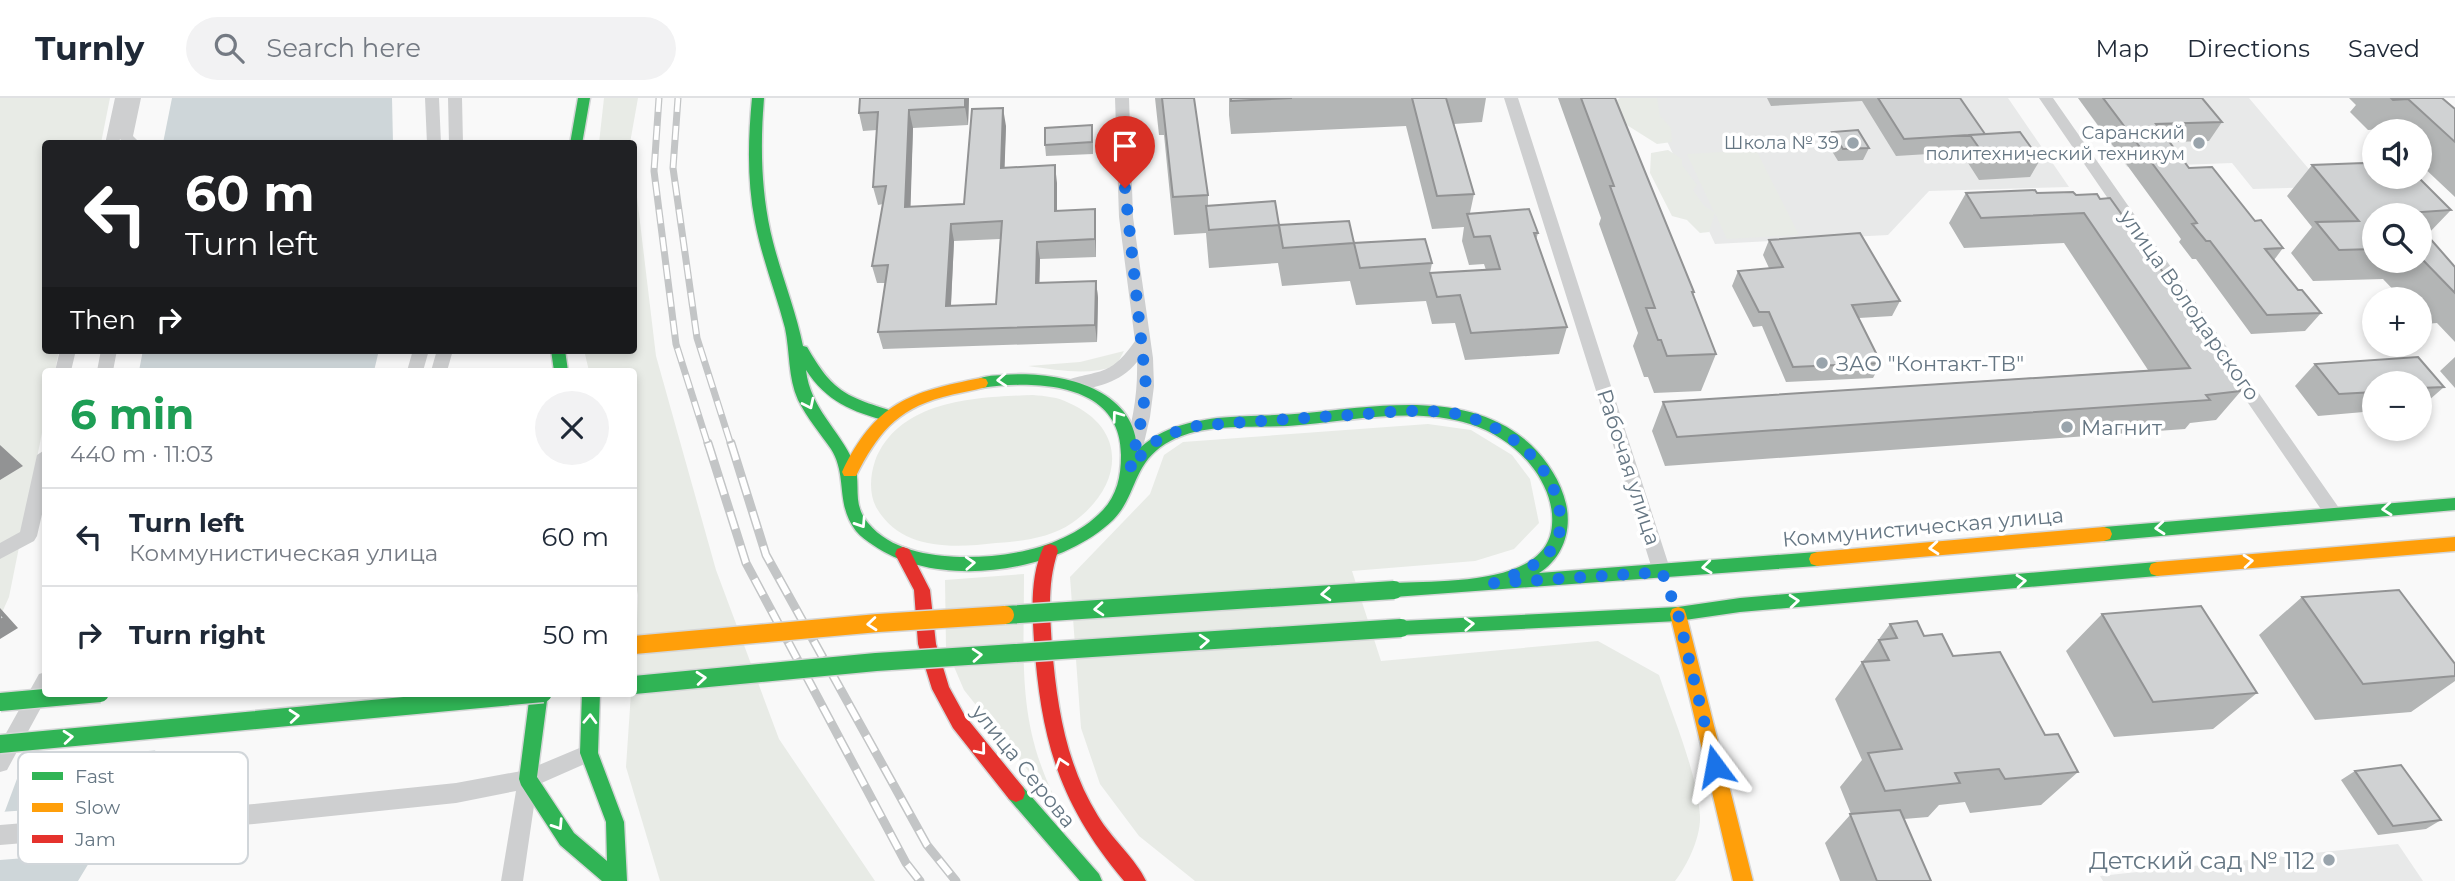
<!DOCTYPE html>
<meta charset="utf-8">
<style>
body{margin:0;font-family:Montserrat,sans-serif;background:#f2f2f3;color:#1f2937;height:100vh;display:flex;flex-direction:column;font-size:26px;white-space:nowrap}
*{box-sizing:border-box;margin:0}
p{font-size:23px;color:#747a83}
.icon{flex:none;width:38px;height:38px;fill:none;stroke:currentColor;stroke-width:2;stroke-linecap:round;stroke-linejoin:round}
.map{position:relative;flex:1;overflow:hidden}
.details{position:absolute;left:42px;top:270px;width:595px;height:329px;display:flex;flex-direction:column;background:#fff;border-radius:7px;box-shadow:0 4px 10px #0003}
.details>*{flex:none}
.guide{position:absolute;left:42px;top:42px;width:595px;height:214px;border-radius:7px;box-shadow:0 4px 10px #0003;background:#202124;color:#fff;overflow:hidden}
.fabs{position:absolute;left:2362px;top:21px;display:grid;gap:14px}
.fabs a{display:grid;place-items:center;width:70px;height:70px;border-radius:50%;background:#fff;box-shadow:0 4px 10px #0003;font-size:35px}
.pin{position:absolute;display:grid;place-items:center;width:60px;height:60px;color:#fff;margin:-72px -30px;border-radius:50% 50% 50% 0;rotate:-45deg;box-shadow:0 0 7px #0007}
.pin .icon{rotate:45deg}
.me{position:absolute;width:77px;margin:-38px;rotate:347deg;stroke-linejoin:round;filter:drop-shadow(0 0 5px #0008)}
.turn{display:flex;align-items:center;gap:24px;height:147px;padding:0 28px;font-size:32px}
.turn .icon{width:91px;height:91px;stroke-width:2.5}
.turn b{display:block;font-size:49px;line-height:60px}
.then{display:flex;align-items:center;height:66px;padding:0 28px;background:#0003;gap:14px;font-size:26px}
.round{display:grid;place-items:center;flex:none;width:74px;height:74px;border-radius:37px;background:#f2f2f3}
.summary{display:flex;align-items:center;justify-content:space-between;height:119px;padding:0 28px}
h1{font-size:42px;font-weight:700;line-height:52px;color:#1e9e55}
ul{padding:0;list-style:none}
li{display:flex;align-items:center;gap:21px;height:98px;padding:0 28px;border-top:2px solid #e0e1e3}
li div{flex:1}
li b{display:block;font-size:26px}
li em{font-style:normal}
header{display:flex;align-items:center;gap:42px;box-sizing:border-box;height:98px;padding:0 35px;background:#fff;border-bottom:2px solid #e0e1e3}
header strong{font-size:33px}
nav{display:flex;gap:38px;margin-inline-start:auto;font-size:24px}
.search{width:490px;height:63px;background:#f2f2f3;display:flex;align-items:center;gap:18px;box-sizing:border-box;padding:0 24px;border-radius:38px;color:#747a83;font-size:26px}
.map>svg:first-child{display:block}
</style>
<header>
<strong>Turnly</strong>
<div class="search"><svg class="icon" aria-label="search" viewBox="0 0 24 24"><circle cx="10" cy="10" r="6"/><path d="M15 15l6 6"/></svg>Search here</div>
<nav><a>Map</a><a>Directions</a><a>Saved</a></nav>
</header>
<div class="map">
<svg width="2455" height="783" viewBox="0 0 2455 783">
<rect width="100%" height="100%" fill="#f9f9f9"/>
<path fill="#e8e9e9" d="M1647,0H2008L2069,89L1929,93L1888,137L1715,146Z
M2078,0H2249L2324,89L2253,91L2232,65L2127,69Z
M2398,746L2423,783H2103L2100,778Z"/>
<path fill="#e8ebe6" d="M0,0H110L101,45L46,46V252H59L55,273H46L45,320L9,499L0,519Z
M604,0H638L630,45H599Z
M1620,0H1657L1660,18L1671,30L1672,44L1657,46L1622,24L1617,2Z
M1668,52L1682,61V67L1697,87L1693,92L1704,108L1714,114L1687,56L1756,52L1799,137L1727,141L1715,115L1709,134L1700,135L1687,122L1672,118L1650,75L1651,55Z
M634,74L656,258L716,472L779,641L875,783H660L626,669L631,595H634L638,497L634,478V273H589L584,252H634Z
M1124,253L1116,268C1087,278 1058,272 1028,268L1080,264Z
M1033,297C1045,298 1058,299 1069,305C1130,332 1122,390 1072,425C1050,440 1023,443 996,445C953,450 901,453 876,409C869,395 870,378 875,363C899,301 978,299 1033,297Z
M1428,326L1471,332L1512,357L1530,381L1539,425L1514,451L1475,463L1352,473L1381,563L1598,543L1659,577C1673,619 1697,674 1700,718C1701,739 1687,768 1675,783H1195L1139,738L1100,686L1081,630L1070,479L1150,396L1164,357L1183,344Z
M1024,476C1024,572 1016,633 1065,719L964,592L946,550L945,482Z"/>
<path fill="#ced6d9" d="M172,0H392L393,45H163Z
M143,252H379L374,273H139Z
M49,595H185L144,674L78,783H0V720L5,713Z"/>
<path fill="#f9f9f9" d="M46,593V595H189L159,652L19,665Z
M129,705L100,754L0,762V714Z"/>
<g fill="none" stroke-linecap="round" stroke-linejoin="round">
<defs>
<path id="fast" d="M578,0H590L582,46H570Z
M752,0H764C760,49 761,97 773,144C782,179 796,213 803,248L807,249C833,294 845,298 892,313L895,317L887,323C852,314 826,303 806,272C810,310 839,331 854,365C862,386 851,405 868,425C890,452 929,458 960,459C1009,460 1068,449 1103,412C1117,397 1121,378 1121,358C1122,284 1035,282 981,290L974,285C980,277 993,278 1003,277C1054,272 1137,288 1137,353C1158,331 1187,324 1217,320C1247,317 1277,318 1307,315C1381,308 1471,291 1531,347C1547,362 1561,384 1566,406C1572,432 1563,460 1539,475L1817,454L1823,456L1825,461L1823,466L1817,468L1394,499L1388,497L1386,492L1388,487L1394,485C1438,482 1548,489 1552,427C1554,405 1544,383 1530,366C1515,348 1493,333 1470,326C1411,308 1348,324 1288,328C1249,330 1200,324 1165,346C1132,367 1137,398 1113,422C1057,476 937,492 873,447C867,443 861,439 856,433C835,406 848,378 831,351C820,335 807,320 798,302C788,280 790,254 785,230C776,195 762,161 755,124C747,83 748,42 752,0Z
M551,252H565L568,273H554Z
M2455,400V412L2104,443L2098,441L2096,436L2098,431L2104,429Z
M2157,464L2163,466L2165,471L2163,476L2157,478L1740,514L1678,523L1401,537L1395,535L1392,530L1395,525L1401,523L1678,509L1740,500Z
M530,595H548L537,679L574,735L607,763L606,724L580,655L582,595H600L598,655L624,724L627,783H602L560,747L521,687L519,681Z
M1016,686L1023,689L1099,776L1102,783H1080L1009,701L1007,695L1009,689Z"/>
<path id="slow" d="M981,280L986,281L988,285L986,289C972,293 957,295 943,299C895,312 877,337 856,378H844L842,374C875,305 909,294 981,280Z
M2104,429L2110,431L2112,436L2110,441L2104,443L1817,468L1811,466L1809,461L1811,456L1817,454Z
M2455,439V453L2157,478L2151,476L2149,471L2151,466L2157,464Z
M1678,509L1684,511L1686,516L1753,783H1733L1670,516L1672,511Z"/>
<path id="jam" d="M1050,446L1056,448L1058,453C1047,485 1050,516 1052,549C1057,609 1066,666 1098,718C1111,740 1136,761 1146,783H1124C1059,706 1041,642 1034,543C1032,511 1030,477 1044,448Z
M903,449L909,451L930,492L936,546L949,589L965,618L1023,689L1025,695L1023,701L1016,704L1009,701L953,630L932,591L918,546L914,492L895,456L897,451Z"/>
</defs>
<use href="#fast" stroke="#d5d6d7" stroke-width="3"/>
<use href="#slow" stroke="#d5d6d7" stroke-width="3"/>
<use href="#jam" stroke="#d5d6d7" stroke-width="3"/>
<path fill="#cecfd0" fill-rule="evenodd" d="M115,0H141L133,38L141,46H125L120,41L119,46H105Z
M425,0H439L441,46H427Z
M448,0H462L463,46H449Z
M1115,0H1129L1133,119L1153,260L1154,288L1150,319L1141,358L1138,363H1126L1123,358C1132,326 1138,297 1137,264C1120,285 1096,290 1070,293L1062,287L1064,283C1101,271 1110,279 1135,243L1119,119Z
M1504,0H1518L1671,474L1668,479L1662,482L1656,479L1653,474Z
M2039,0H2053L2339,410L2342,415L2339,420H2327Z
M60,252H76L71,273H55Z
M101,252H117L113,273H97Z
M413,252H429L423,273H407Z
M437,252H453L447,273H431Z
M46,351V399L37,438L34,443L0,461V445L20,434L37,357Z
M46,574V595H49L7,672L0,674V646L39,576Z
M589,646L596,649L599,655L596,661L537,687L523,783H501L516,693L456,705L254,726L0,747V727L254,706L456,685L527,672Z"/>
<use href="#fast" fill="#30b455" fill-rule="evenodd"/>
<use href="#slow" fill="#ff9f0a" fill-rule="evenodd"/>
<use href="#jam" fill="#e5322d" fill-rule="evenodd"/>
<defs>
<path id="rail-far1" d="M659,0L654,73L676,246L708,347
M678,0L673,70L697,240L731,347"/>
<path id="rail" d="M708,345L746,465L906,765L920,783
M731,345L766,457L927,747L956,783"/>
</defs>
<use href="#rail-far1" stroke="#c3c5c6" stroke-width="7"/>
<use href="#rail" stroke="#c3c5c6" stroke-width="9"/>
<use href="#rail-far1" stroke="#fff" stroke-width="4.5" stroke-dasharray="14" stroke-linecap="butt"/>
<use href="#rail" stroke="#fff" stroke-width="6" stroke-dasharray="18" stroke-linecap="butt"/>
<defs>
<path id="fast-bridge" d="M1005,517L1394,492
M634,587L876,564L1401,530
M0,604L100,595
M0,646L543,595"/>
<path id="slow-bridge" d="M634,547L878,525L1005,517"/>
</defs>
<use href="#fast-bridge" stroke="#d5d6d7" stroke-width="21" stroke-linecap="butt"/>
<use href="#slow-bridge" stroke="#d5d6d7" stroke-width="21" stroke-linecap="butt"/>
<use href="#fast-bridge" stroke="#30b455" stroke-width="18"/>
<use href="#slow-bridge" stroke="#ff9f0a" stroke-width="18"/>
</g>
<path fill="#b3b5b5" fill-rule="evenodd" d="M860,0H969L968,27L913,30L910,109L964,106L1006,28L1004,70L1057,85V113L1096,129V159L1040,161L1039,185L1096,183L1098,200L1097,244L883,251L878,234L885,185H877L872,168L883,106L878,107L873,89L877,32L863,33L859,15ZM1000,141L996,206L951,208L954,143Z
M1155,0H1194L1208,97V108L1279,127L1432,165L1430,175L1486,172L1484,166L1469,167L1462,143L1464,129L1432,131L1406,28L1231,36L1229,17V0H1486L1482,24L1454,26L1474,96L1470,115L1538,135L1536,142L1567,229L1559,256L1465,262L1455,225L1432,226L1426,203L1356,207L1350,183L1282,188L1278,165L1209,170L1206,135L1174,137L1164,37H1159Z
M1558,0H1615L1694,194L1693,197L1716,256L1701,293L1654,295L1648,279H1644L1633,248L1638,235L1599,126L1601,120Z
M1767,0H1960L1985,36L2040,62L2030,79L1979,82L1961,54L1896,58L1862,3L1771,8Z
M2078,0H2202L2222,24L2209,43L2169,44L2189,70L2255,123L2283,150L2274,162L2298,192L2321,215L2305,233L2251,236L2196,161H2192L2179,144L2181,141Z
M2349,0H2442L2455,11V99L2420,66V33H2386L2383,31L2368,32L2350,14L2356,7Z
M1832,34L1869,50L1863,62L1838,63L1827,45Z
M1093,39V56L1046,58L1045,47Z
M2312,67L2375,78L2451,112L2427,137L2455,169V244L2437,225L2425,226L2420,221V201H2402L2383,181L2313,183L2291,155L2312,129L2287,98ZM2375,117H2420V163H2375Z
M1966,95H2037L2076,97L2227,264L2224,268L2241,293L2216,322L2190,325L2185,331L1665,368L1652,333L1663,304L2148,272L2064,145L1964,150L1949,125Z
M1769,142L1900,203L1892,218L1859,220L1881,265L1873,280L1786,284L1762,228L1753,229L1732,188L1738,173L1769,170L1763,157Z
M2455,259V290L2440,273Z
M2315,266L2444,289L2420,310V285H2375V313L2318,318L2295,288Z
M2302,499L2455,566V583L2411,614L2315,622L2259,537Z
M2102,516L2257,595L2213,631L2114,639L2066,553Z
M1890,526L1924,538L1953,558L2045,637L2078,674L2041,707L1970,715L1965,704L1939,707L1928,719L1904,721L1931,783H1840L1825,745L1851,716L1840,689L1862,662L1835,601Z
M2355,673L2441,722L2426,731L2378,737L2341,682Z"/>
<path fill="#929394" d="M965,0H969L968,27L965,9Z
M1003,10L1006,28L1004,88L1001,70Z
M909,12L913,30L910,126L905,109Z
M1055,67L1057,85V130L1055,113Z
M1095,111L1096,129V159L1095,141Z
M951,126L954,143L950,225L946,208Z
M1037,144L1040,161L1039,203L1036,185Z
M1096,183L1098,200L1097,244L1095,227Z
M0,347L23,368L0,382Z
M0,510L18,530L0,541Z"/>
<path fill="#d0d2d3" stroke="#929394" stroke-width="2" fill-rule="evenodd" d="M860,0H965V9L909,12L905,109L964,106L972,11L1003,10L1001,70L1055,67V113L1095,111V141L1037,144L1036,185L1096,183L1095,227L878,234L888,167L872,168L886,88L873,89L878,14L859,15ZM1002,123L996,206L946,208L951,126Z
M1162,0H1194L1208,97L1173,99Z
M1231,0H1292L1231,3Z
M1412,0H1446L1474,96L1437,98Z
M1581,0H1615L1694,194H1692L1716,256L1667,258L1661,242H1658L1646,210H1655L1610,88H1614Z
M1878,0H1960L1985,36L1904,41Z
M2103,0H2202L2222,24L2156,26L2189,70L2212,69L2255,123L2261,122L2283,150L2265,151L2298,192H2302L2321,215L2267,217L2210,143H2206L2192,126L2197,125Z
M2391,0H2442L2455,11V44L2408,1L2393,2Z
M1092,27V44L1045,47V30Z
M1858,32L1869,50L1843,51L1832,34Z
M2020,34L2040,62L1989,64L1970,37Z
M2364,65L2375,79H2418L2451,112L2407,115L2410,117H2375V151L2339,152L2316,124L2359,123L2312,67Z
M2035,92L2037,95L2073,94L2076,97L2097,96L2100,101L2110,100L2227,264L2221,265L2241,293L2206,297L2210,302L1677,339L1663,304L2190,270L2084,115L1981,120L1966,95Z
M1275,103L1279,127L1209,132L1206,108Z
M1529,111L1538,135H1534L1567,229L1471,235L1460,197L1437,199L1430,175L1500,171L1490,138L1474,139L1467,116Z
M1349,123L1354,145L1283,150L1279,127Z
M2420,129L2455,169V195L2420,159Z
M1860,135L1900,203L1852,207L1881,265L1793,269L1769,214H1759L1738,173L1783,169L1769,142Z
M1425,141L1432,165L1360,170L1354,145Z
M2418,259L2444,289L2420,290V285H2375V294L2339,296L2315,266Z
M2399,492L2455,566V578L2363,586L2302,499Z
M2201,508L2257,595L2153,604L2102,516Z
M0,515L4,520L0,522Z
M1917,523L1924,538L1942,536L1953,558L2000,554L2045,637L2058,636L2078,674L2005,681L1999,671L1955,675L1960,685L1885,693L1868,655L1902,651L1862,564L1889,562L1879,542L1897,540L1890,526Z
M2401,667L2441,722L2393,728L2355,673Z
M1900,712L1931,783H1877L1850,716Z"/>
<defs><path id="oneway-chevron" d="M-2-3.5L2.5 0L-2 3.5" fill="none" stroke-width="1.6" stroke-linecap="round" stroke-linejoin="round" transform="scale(1.75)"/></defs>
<g stroke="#fff">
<use href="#oneway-chevron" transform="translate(1002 282) rotate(176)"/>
<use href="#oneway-chevron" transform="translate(809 306) rotate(64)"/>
<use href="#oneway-chevron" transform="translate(1117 318) rotate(-126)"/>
<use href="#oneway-chevron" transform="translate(2387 411) rotate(175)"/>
<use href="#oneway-chevron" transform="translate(861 425) rotate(57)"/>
<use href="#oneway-chevron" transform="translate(2160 430) rotate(175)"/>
<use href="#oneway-chevron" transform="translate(1934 450) rotate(175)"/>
<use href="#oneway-chevron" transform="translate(2248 463) rotate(-5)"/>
<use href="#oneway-chevron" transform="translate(970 465) rotate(-3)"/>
<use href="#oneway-chevron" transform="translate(1707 469) rotate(174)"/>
<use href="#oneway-chevron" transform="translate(2021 483) rotate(-5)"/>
<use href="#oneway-chevron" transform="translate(1326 496) rotate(176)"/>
<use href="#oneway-chevron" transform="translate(1794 503) rotate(-5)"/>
<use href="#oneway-chevron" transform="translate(1099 511) rotate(176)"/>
<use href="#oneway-chevron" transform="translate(872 526) rotate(175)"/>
<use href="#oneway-chevron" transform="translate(1469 526) rotate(-3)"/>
<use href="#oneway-chevron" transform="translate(1204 543) rotate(-4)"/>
<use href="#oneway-chevron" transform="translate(977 557) rotate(-4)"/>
<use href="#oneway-chevron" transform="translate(701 580) rotate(-5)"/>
<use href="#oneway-chevron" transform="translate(294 618) rotate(-5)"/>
<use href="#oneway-chevron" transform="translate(590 621) rotate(-88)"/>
<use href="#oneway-chevron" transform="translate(68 639) rotate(-5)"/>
<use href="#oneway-chevron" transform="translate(981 652) rotate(51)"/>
<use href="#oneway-chevron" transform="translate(1061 665) rotate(-108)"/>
<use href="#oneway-chevron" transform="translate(558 727) rotate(57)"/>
</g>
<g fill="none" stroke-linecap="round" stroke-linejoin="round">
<path stroke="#1a73e8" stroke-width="12" stroke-dasharray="0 21.6" d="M1125,90L1146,288L1142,319L1130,372C1152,341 1160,338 1196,328C1247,324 1298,320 1350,317C1381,315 1414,311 1445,314C1497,320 1554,361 1560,416C1565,459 1528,471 1494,485L1662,474L1678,516L1715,668"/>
</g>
<g fill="#99a4ac" stroke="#fff" stroke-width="2.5">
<circle cx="1853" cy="45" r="7"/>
<circle cx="2199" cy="45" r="7"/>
<circle cx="1822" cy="265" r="7"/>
<circle cx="2067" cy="329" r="7"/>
<circle cx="2329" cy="762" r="7"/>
</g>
<g text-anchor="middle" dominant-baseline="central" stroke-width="7" stroke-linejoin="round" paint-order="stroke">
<g font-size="18" fill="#657683" stroke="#fff" text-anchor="end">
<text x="2185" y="35">Саранский<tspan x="2185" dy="21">политехнический техникум</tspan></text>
<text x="1839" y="45">Школа № 39</text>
</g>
<g font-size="21" fill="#657683" stroke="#fff">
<text transform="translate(2190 207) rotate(55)">улица Володарского</text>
<text transform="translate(1629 369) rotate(72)">Рабочая улица</text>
<text transform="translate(1923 429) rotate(-5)">Коммунистическая улица</text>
<text transform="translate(1024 668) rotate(51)">улица Серова</text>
</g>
<g font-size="21" fill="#657683" stroke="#fff" text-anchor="start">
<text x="1836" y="265">ЗАО "Контакт-ТВ"</text>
<text x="2081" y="329">Магнит</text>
</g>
<g font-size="24" fill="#657683" stroke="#fff" text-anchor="end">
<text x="2315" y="762">Детский сад № 112</text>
</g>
</g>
<rect x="18" y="654" width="230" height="112" rx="10" fill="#fff" stroke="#d1d6da" stroke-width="2"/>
<rect x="32" y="674" width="31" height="8" fill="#30b455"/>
<rect x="32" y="705" width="31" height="9" fill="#ff9f0a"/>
<rect x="32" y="737" width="31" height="8" fill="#e5322d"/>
<g font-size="19" fill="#657683">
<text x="75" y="685">Fast</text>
<text x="75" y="716">Slow</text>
<text x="75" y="748">Jam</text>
</g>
</svg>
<div class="fabs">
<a><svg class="icon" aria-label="sound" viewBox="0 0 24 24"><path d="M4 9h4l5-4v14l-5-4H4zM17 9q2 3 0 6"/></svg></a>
<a><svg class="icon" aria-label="search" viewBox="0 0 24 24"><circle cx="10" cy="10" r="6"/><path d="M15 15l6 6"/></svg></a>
<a>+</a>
<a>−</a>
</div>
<div class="pin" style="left:1125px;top:90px;background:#d93025"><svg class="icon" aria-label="arrive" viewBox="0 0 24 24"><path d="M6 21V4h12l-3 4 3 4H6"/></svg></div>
<svg class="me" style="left:1715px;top:668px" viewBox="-20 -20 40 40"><path d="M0-17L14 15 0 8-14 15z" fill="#1a73e8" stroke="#fff" stroke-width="4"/></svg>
<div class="guide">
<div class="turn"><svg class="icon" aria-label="left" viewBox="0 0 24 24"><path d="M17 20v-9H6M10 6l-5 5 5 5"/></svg><div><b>60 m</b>Turn left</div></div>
<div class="then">Then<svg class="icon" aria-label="right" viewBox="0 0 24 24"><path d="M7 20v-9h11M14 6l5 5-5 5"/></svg></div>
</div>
<section class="details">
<div class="summary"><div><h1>6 min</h1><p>440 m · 11:03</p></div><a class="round"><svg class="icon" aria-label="close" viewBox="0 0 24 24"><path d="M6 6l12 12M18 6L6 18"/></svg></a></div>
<ul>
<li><svg class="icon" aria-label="left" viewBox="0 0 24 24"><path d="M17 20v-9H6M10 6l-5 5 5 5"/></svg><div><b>Turn left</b><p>Коммунистическая улица</p></div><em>60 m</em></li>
<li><svg class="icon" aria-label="right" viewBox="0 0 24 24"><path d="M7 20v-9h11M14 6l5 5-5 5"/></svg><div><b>Turn right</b></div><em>50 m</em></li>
</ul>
</section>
</div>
